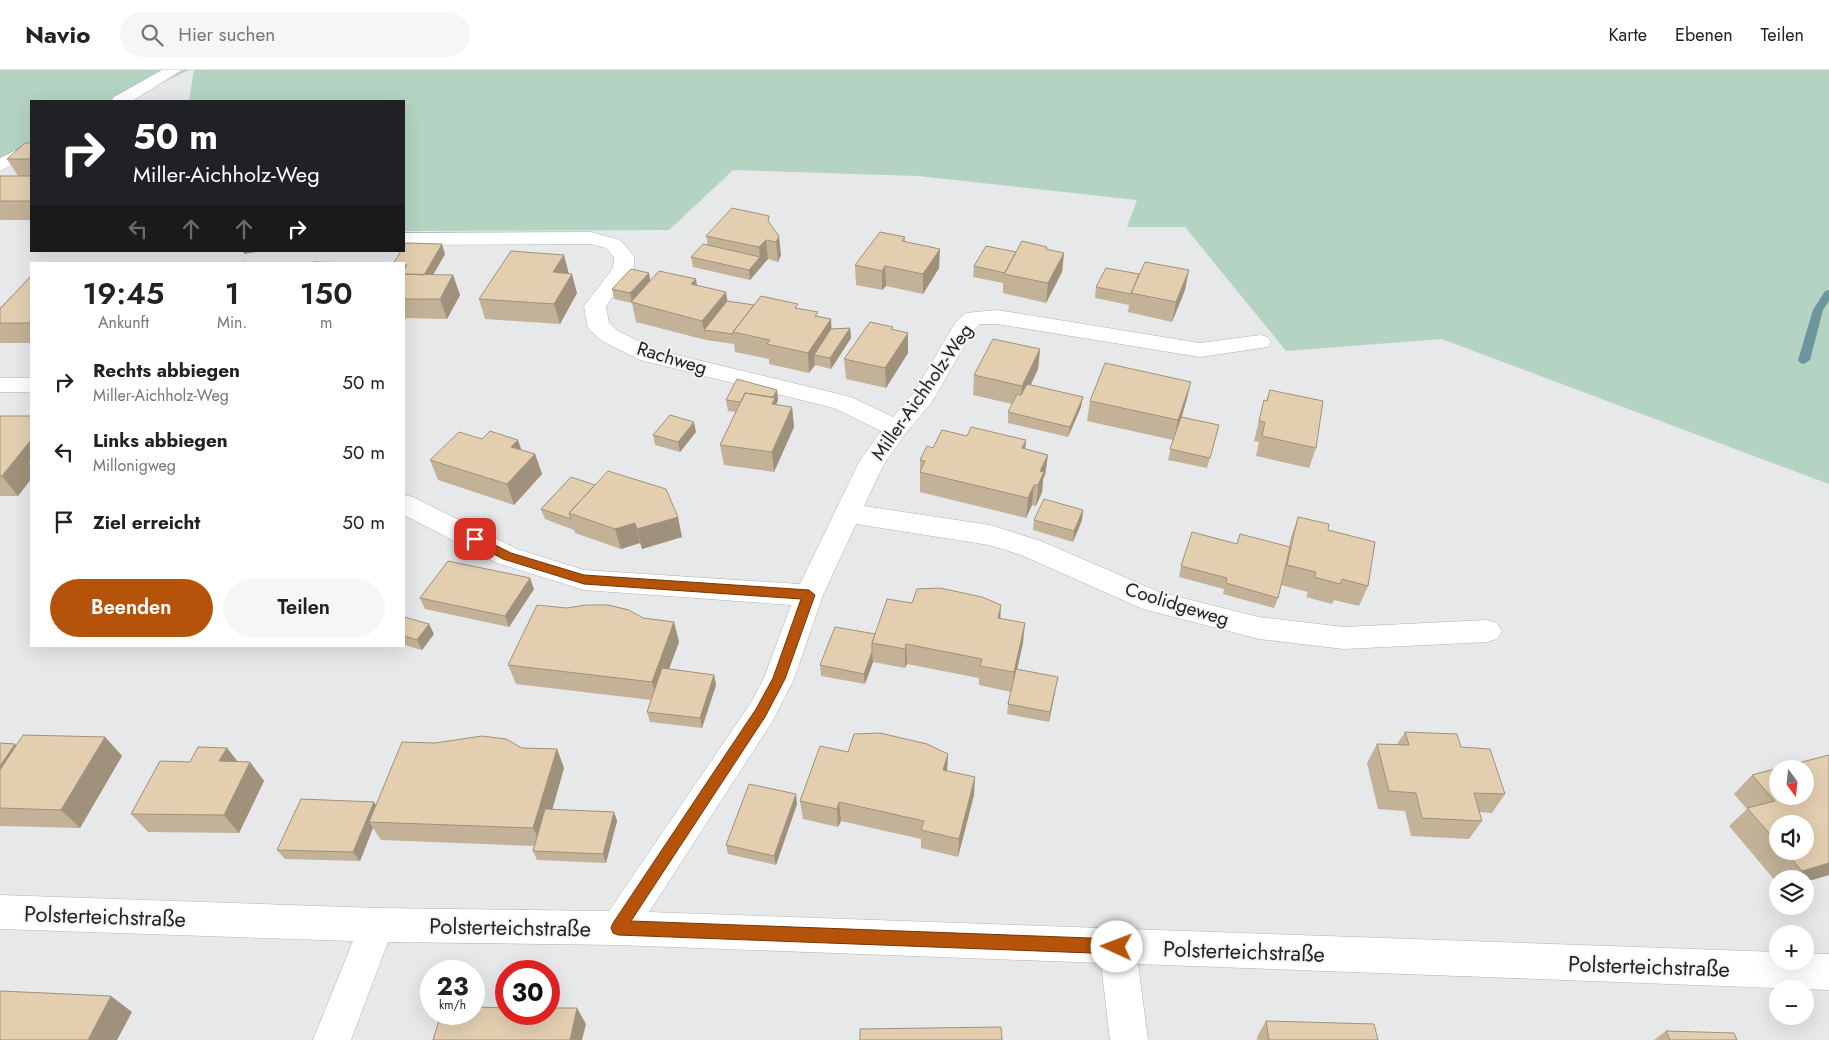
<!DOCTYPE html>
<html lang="de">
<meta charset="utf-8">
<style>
body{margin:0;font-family:Jost,sans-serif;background:#f6f6f6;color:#222;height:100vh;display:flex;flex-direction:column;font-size:19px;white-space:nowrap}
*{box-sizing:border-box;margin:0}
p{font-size:16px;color:#767676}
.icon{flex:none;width:28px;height:28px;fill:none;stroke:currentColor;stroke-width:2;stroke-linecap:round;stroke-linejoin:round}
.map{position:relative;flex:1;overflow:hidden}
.drawer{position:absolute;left:30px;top:192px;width:375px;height:385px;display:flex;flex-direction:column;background:#fff;border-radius:0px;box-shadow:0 5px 20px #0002}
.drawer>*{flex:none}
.top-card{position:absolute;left:30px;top:30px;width:375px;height:152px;border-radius:0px;box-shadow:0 5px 20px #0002;background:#202124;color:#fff;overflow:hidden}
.needle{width:32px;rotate:165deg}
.controls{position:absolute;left:1769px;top:690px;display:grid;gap:10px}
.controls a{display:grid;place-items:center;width:45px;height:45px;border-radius:50%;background:#fff;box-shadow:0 5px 20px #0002;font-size:25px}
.speed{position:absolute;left:420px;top:890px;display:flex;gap:10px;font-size:25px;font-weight:700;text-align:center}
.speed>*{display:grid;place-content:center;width:65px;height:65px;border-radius:50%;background:#fff;box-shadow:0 5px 20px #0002;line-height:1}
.speed small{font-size:12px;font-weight:400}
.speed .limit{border:8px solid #d22;background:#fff;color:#111}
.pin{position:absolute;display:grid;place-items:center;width:42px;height:42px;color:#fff;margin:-21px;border-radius:10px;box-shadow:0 2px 8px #0006}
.me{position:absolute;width:55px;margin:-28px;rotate:272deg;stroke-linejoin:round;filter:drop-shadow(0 0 4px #0008)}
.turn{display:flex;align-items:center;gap:18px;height:105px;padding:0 20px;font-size:22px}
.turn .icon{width:65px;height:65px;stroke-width:2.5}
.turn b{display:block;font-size:35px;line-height:42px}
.lanes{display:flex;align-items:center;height:48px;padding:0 20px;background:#0003;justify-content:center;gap:25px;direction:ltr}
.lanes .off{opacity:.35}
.eta{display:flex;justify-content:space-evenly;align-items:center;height:85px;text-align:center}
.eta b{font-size:30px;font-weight:600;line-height:35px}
.primary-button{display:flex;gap:10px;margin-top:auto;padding:10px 20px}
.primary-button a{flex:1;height:58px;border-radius:30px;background:#b45309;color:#fff;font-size:20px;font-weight:600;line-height:58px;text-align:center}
.primary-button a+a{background:#f6f6f6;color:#222}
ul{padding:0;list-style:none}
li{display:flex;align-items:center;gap:15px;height:70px;padding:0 20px}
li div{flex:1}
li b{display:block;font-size:19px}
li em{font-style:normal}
header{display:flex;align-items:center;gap:30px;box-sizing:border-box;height:70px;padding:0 25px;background:#fff;border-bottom:1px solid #e0e0e0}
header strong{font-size:24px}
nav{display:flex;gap:28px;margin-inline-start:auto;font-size:18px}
.search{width:350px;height:45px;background:#f6f6f6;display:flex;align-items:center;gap:12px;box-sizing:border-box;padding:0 18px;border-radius:28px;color:#767676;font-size:19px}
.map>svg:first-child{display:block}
</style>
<header>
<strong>Navio</strong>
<div class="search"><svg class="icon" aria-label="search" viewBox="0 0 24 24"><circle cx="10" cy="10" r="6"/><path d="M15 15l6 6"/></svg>Hier suchen</div>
<nav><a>Karte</a><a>Ebenen</a><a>Teilen</a></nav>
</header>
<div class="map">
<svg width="1829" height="970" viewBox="0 0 1829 970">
<rect width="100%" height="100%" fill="#e6e8e9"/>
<path fill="#b5d3c2" d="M0,0H189L123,31H31V75L0,90Z
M194,0H1829V414L1442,269L1286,281L1185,157H1127L1137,130L918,106L733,100L669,160L404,161V31H189Z"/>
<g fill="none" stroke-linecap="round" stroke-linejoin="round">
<path fill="#6b969d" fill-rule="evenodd" d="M1829,220V231L1823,240L1810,290L1804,294L1800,293L1798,290L1813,240L1825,221Z"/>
<defs>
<path id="minor" d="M162,0H182L132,31H111L114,27Z
M31,73V86L0,101V88Z
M591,162L620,170L634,186V198L606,236L609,253L618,261L656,280L851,327L893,347L914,323L955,253L966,243L997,240L1200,273L1260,265L1268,267L1271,272L1268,277L1200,287L997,254H980L972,262L932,332L905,364L884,394L864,436L990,455L1041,471L1159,522L1259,547L1344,557L1487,550L1497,553L1502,561L1497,569L1487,572L1344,579L1259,569L1143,539L1021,485L989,475L856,454L823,525L794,609L772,652L649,842L1778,882V891H1805V883L1829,884V920L1138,894L1148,970H1110L1101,893L618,875L388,872L351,970H313L353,871L0,859V825L377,838L609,841L750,634L764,608L791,535L584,520L497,493L404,445V425L413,427L517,479L584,500L800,514L859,392L881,361L834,338L640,290L602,271L590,260L587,255L584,236L613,198L614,187L606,178L590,174L404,175V163Z
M0,308H31V322H0Z"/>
</defs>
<use href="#minor" stroke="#afb1b2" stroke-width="1"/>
<use href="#minor" fill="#fff" fill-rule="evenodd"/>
</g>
<path fill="#c3b297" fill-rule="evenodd" d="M31,73V150H0V106H18L7,89Z
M770,154L781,185L778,192L768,189L750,210L693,197L691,187L708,175L706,166Z
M905,167V172L939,198L923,224L886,216L882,220L856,215L855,195Z
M1047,180L1064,183L1062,202L1046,233L1003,223V213L973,207L974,196L1016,182Z
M445,184L433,205H453L460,225L447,249L404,248V194Z
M569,203L577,223L560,254L485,249L479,229Z
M31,206V273H0V237H1Z
M650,211L697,215L727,231L754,235L798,238L818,246L831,249V259L850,258L851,268L831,299L815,295L809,303L769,294V289L735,282L734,274L706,270L636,252L632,233L614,229L612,219Z
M1096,217L1185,220L1172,252L1128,242L1129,235L1095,228Z
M893,260L908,283L886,318L846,309L844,289Z
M1040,279L1038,299L1031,315L1081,337L1068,367L1008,353V342L1012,334L973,325L974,305Z
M1191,312L1186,332L1182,347L1219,355L1207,398L1168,390L1173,370L1087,351L1090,331Z
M777,320L778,330L776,335L792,337L794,357L774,402L724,395L720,375L736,342L728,341L726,330Z
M1270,320L1316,378L1309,398L1256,386L1259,372L1254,371L1264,330L1266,331Z
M0,346H31V409L18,426H0Z
M696,362L680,382L655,375L653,365Z
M967,366L1026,370L1025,379L1048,385L1045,405L1043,409L1042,422L1036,436L1032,435L1026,448L920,422V390L933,378Z
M482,369L535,384L542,404L514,435L438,410L430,390Z
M571,407L682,467L642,479L640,473L621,479L575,463L574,460L545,449L541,439Z
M1083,440L1082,450L1073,472L1033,460L1034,450Z
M1298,447L1328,460L1368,516L1359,536L1334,530L1332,534L1306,527L1308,522L1281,515L1278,528L1274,538L1223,524L1224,519L1179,507L1181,496L1236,474L1289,477L1291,467Z
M534,519L509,557L425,539L420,528Z
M404,547L434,564L422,580L404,575Z
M643,548L674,552L679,572L669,599L714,605L716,615L702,658L650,652L647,642L651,630L516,614L508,595Z
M1000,548L1023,573L1017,599L1056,617L1049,652L1007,644L1008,634L1011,622L979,615V608L907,594L905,598L873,592L865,614L821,606L820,595L875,564Z
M1405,662L1461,677L1505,724L1492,743L1479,742L1482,751L1469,769L1411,766L1405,741L1378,739L1367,693L1377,674H1397Z
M105,667L122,686L80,758L0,756V673L16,675Z
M227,678L238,692H250L264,711L239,763L148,762L131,744L190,692Z
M522,678L557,679L564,698L552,740L614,742L617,751L606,793L537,790L533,781L534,776L381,770L373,758L360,791L285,789L277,780L374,732L375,735Z
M848,682L948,684L947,701L974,725L958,787L921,778V769L841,751L838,757L803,749L800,731Z
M1829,685V805L1805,812V809H1778V814L1729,756L1747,739L1734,724L1752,705ZM1778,754L1805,781H1778Z
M797,734L776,795L728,784L726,775Z
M1266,951L1378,970H1257V967Z
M1666,961L1737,970H1654Z"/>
<path fill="#9f917b" d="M779,166L781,185L778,192L776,172Z
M766,170L768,189L761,197L759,177Z
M442,174L445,184L422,224L418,214Z
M940,179L939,198L923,224V204Z
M243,181H261L244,184Z
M1064,183L1062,202L1046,233L1048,213Z
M564,185L569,204L553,202Z
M760,187L761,197L750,210L749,200Z
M885,196L886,216L882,220V201Z
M1189,200L1185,220L1172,252L1176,232Z
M649,203L651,214L632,232L630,223Z
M572,204L577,223L560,254L554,234Z
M453,205L460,225L447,249L440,229Z
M696,209L699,228L691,214Z
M726,222L729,241L704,260L706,270L702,251Z
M831,249L832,269L814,285L815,295L809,303L808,283Z
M850,258L851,268L831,299L830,288Z
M908,263V283L886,318L885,298Z
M1040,279L1038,299L1020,336L1022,316Z
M1191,312L1186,332L1174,370L1178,350Z
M777,320L778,330L776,335L769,336Z
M1083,327L1081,337L1068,367L1070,357Z
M792,337L794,357L774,402L772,382Z
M694,352L696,362L680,382L678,372Z
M31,370V392H28L31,395V409L18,426L2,406Z
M518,370L525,390L511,377Z
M1026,370L1024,390L1022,378Z
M535,384L542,404L514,435L507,414Z
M1048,385L1045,405L1043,409L1042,422L1036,436L1040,401Z
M1034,415L1032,435L1026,448L1028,428Z
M1083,440L1082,450L1073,472L1074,461Z
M678,447L682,467L642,479L637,459Z
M635,453L640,473L621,479L615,459Z
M530,508L534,519L509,557L505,546Z
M1001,535L1000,555L998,548Z
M674,552L679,572L657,631L652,612Z
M1025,553L1023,573L1012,622L1014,602Z
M429,554L434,564L422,580L417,570Z
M906,574L907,594L905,598V579Z
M872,582L873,592L865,614L864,604Z
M714,605L716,615L702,658L700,648Z
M1058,607L1049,652L1050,642Z
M105,667L122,686L80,758L61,740Z
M15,674L25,684L0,722V696Z
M227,678L241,696L219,691Z
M557,679L564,698L542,776L533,758Z
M948,684L947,702L943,700Z
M250,692L264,711L239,763L224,745Z
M975,707L974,725L958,787L959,769Z
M796,724L797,734L776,795L774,786Z
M374,732L380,742L369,752L373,758L360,791L353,782Z
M839,732L841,751L838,757L837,739Z
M614,742L617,751L606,793L603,784Z
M1829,793V805L1805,812V809H1792L1802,801Z
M111,926L132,942L117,970H88Z
M577,938L586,954L582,970H570Z"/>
<path fill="#e3cfb0" stroke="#9f917b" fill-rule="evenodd" d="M25,73H31V89H7Z
M0,106H31V131H0Z
M732,138L769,146L768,151L779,166L776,172L766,170L759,177L706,166Z
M880,162L905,167L902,171L940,179L923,204L885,196L882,201L855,195Z
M1022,171L1047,177L1046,179L1064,183L1048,213L1004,204Z
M406,173L442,174L424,205L404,204V201L407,195H404V194H393L401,181H404V176Z
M703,174L760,187L749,200L691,187Z
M986,176L1016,182L1005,203L974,196Z
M511,181L564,185L553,202L572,204L554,234L479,229Z
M246,192V194H232Z
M313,192L361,193L312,194Z
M1145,192L1189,200L1176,232L1131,223Z
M1106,198L1139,204L1131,224L1096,217Z
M631,199L649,203L630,223L612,219Z
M659,201L696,209L691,214L726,222L702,251L631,232Z
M404,204L453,205L440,229H404Z
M31,206V253H0V239Z
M761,226L798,234L795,238L818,242L815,246L831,249L808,283L767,274L770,270L733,262Z
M727,231L754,235L733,262V264L704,260Z
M870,252L893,257L891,259L908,263L885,298L844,289Z
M850,258L830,288L814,285L831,259Z
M993,269L1040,279L1022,316L974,305Z
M1105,293L1191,312L1178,350L1090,331Z
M737,309L777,320L773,327L745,323L741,332L726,330Z
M1027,314L1083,327L1070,357L1008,342L1017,324L1021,325Z
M1270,320L1323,331L1316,378L1262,366L1265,352L1259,351L1264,330L1267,331Z
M745,323L775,328L772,334L792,337L772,382L720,375Z
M670,345L694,352L678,372L653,365Z
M0,346H31V370L2,406H0Z
M1181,347L1219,355L1210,388L1170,379Z
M971,357L1026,370L1022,378L1048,385L1040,401L1044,402L1038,415H1034L1028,428L920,402L925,391L920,390L927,376L933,378L942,360L967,366Z
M490,361L518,370L511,377L535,384L507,414L430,390L459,362L482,369Z
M608,401L666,419L678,447L637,459L635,453L615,459L569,443Z
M571,407L595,415L569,443L571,449L541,439Z
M1044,429L1083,440L1074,461L1034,450Z
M1298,447L1329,454L1328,460L1375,472L1368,516L1342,509L1340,514L1314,507L1316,502L1287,495Z
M1192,462L1237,474L1240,464L1290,477L1278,528L1226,513L1227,508L1181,496Z
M448,491L530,508L505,546L420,528Z
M940,518L982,527L1001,535L998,548L1025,553L1014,602L980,596L982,589L906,574L905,579L872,573L887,529L912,533L917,519Z
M537,535L566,538L586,535H608L629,540L643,548L674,552L652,612L508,595Z
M404,547L429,554L417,570L404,566Z
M835,557L875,564L872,573V582L864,604L820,595Z
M662,598L714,605L700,648L647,642Z
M1016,599L1058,607L1050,642L1008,634Z
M1405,662L1457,664L1461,677L1490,679L1505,724L1474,723L1482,751L1422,748L1416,723L1389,721L1377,674L1409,675Z
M880,663L927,674L948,684L943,700L975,707L959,769L921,760L924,751L839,732L837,739L800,731L820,676L848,682L854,664Z
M23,665L105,667L61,740L0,738V700Z
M482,666L506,669L522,678L557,679L533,758L369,752L402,672L435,673Z
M0,673L15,674L0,696Z
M198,677L227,678L219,691L250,692L224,745L131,744L160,691L190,692Z
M1829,685V793L1802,801L1785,781H1805V754H1778V773L1747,738L1775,731L1752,705ZM1778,699H1805V726H1778Z
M749,714L796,724L774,786L726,775Z
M301,729L374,732L353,782L277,780Z
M545,739L614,742L603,784L533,781Z
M0,921L111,926L88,970H0Z
M474,937L506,938V944H549V938H577L570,970H433L441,944H474Z
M1266,951L1374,954L1378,970H1269Z
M1001,957L1002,970H860V959Z
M1666,961L1734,963L1737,970H1670Z"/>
<path fill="#b45309" stroke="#753606" d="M475,465L511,483L584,505L809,520L815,525L785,609L765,647L631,851L1117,869L1122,872L1125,877L1122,882L1117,884L618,865L613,863L611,858L613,853L756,639L773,608L801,529L584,514L503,489L471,472V466Z"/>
<g text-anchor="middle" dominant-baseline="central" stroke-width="4" stroke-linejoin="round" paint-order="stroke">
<g font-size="19" fill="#222323" stroke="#f3f5f7">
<text transform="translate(672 288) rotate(17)">Rachweg</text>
<text transform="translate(922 322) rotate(-55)">Miller-Aichholz-Weg</text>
<text transform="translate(1177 534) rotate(17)">Coolidgeweg</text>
</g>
<g font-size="22" fill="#222323" stroke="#f3f5f7">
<text transform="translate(105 846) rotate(2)">Polsterteichstraße</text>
<text transform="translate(510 857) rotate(1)">Polsterteichstraße</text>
<text transform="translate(1244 881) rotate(2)">Polsterteichstraße</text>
<text transform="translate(1649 896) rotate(2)">Polsterteichstraße</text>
</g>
</g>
</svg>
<div class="controls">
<a><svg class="needle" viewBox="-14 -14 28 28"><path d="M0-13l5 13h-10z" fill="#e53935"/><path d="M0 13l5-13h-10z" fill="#767676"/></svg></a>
<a><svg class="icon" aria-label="sound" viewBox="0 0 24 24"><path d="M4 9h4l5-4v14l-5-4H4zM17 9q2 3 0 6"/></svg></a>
<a><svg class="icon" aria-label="layers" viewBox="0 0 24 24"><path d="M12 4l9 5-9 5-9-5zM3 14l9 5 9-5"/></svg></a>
<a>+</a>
<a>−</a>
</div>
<div class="speed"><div>23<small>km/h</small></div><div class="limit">30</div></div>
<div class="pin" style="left:475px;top:469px;background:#d93025"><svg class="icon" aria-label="arrive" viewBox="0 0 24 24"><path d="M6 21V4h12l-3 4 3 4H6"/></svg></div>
<svg class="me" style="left:1117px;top:877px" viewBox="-20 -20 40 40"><circle r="19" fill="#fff"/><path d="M0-13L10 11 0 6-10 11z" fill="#b45309"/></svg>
<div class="top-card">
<div class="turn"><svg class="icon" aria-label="right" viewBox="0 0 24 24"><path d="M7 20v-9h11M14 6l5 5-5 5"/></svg><div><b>50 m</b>Miller-Aichholz-Weg</div></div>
<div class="lanes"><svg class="icon off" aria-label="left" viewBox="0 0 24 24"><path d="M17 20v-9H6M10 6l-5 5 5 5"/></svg><svg class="icon off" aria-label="ahead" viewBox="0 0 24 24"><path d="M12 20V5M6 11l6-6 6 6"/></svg><svg class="icon off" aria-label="ahead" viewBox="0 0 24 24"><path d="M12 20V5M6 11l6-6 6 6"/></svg><svg class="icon" aria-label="right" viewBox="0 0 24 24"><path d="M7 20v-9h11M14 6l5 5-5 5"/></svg></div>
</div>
<section class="drawer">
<div class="eta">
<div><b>19:45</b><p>Ankunft</p></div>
<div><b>1</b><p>Min.</p></div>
<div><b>150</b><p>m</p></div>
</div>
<ul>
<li><svg class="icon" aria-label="right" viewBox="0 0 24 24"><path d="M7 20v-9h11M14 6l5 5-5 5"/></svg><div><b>Rechts abbiegen</b><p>Miller-Aichholz-Weg</p></div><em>50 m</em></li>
<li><svg class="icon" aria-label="left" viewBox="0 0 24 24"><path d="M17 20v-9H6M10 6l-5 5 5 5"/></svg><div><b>Links abbiegen</b><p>Millonigweg</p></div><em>50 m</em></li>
<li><svg class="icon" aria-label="arrive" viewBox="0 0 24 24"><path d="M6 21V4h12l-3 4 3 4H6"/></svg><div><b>Ziel erreicht</b></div><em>50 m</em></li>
</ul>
<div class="primary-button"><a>Beenden</a><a>Teilen</a></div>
</section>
</div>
